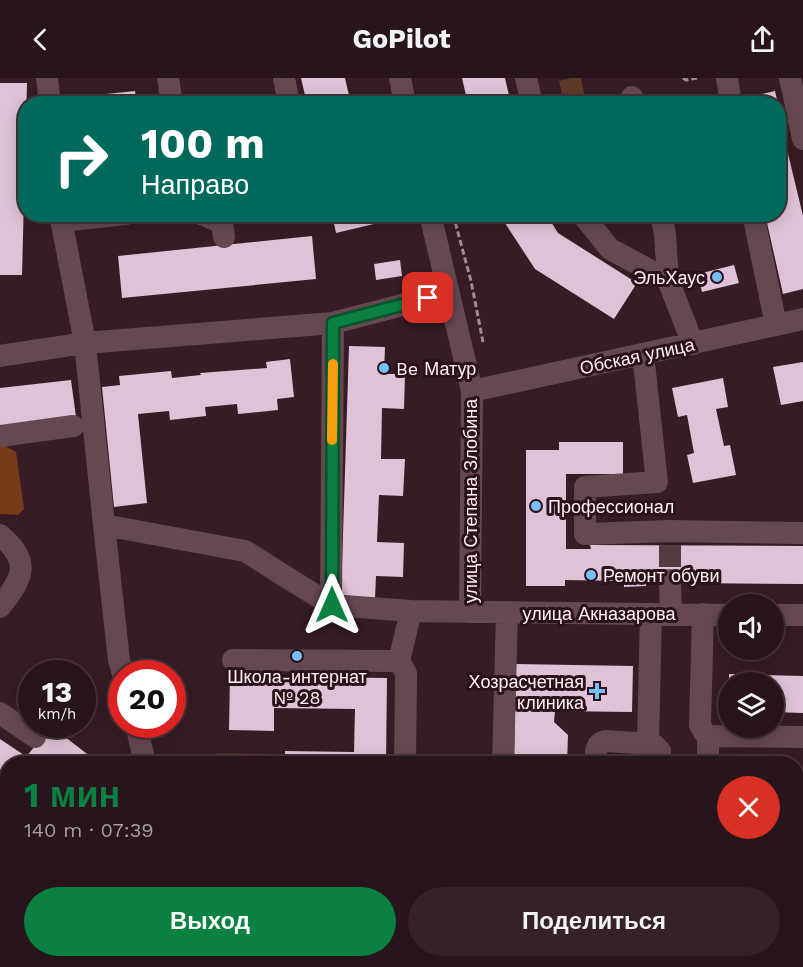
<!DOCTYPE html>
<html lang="ru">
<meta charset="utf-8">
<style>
body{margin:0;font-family:"Work Sans",sans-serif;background:#342228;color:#f1f3f6;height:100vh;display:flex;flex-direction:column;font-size:22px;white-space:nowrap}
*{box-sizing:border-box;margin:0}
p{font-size:20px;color:#a59fa3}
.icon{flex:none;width:33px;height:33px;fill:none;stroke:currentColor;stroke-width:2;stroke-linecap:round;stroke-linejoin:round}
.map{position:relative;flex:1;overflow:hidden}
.side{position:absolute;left:0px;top:678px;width:804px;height:212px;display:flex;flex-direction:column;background:#28151b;border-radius:24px 24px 0 0;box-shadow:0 3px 15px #0003,0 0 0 2px #44343a}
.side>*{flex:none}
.top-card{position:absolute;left:18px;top:18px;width:768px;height:126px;border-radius:24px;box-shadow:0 3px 15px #0003,0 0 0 2px #44343a;background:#00695c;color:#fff;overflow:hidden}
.fabs{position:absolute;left:718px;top:516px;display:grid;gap:12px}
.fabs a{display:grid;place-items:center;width:66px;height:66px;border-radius:50%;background:#28151b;box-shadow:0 3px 15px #0003,0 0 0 2px #44343a;font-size:30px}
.speed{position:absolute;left:18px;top:582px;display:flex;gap:12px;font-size:30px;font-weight:700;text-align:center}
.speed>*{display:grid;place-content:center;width:78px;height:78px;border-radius:50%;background:#28151b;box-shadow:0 3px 15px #0003,0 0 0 2px #44343a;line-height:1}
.speed small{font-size:15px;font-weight:400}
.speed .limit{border:9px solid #d22;background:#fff;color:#111}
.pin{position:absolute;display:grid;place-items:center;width:51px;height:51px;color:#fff;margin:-26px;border-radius:12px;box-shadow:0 3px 9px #0006}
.me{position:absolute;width:66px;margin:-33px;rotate:0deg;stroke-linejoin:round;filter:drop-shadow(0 0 4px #0008)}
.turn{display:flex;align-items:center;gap:21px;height:126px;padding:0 24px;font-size:27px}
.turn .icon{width:78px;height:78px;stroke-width:2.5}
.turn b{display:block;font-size:42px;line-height:51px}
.round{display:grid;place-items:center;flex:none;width:63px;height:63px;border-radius:32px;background:#342228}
.summary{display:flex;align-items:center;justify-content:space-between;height:102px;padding:0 24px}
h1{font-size:36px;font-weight:700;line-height:45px;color:#0b8043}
.button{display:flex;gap:12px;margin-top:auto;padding:12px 24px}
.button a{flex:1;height:69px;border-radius:36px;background:#0b8043;color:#fff;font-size:24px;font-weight:700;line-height:69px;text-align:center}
.button a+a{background:#342228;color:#f1f3f6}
header{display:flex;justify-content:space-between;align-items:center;height:78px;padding:0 24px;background:#28151b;font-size:27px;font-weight:700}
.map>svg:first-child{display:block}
</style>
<header><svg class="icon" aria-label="back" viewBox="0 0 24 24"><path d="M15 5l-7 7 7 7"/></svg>GoPilot<svg class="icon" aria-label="share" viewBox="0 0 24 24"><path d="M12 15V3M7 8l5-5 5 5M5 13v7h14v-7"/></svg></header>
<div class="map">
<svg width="803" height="889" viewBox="0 0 803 889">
<rect width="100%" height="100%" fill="#361c24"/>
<path fill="#5e3927" d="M571,0H581L586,25H564L559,3Z
M217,675L277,676V685H217Z"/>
<path fill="#783b1a" d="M0,365L16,374L24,431L18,437L0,436Z"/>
<path fill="#dfc2d7" d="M301,0H345L351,26H307Z
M462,0H505L511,26H468Z
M0,5H27L22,197H0Z
M135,13L137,26H98L97,17Z
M775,13L778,26H740L739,21Z
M778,34L803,138V211L783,216L765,136H778Z
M332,136H376L378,145L336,155Z
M499,136H546L558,155L637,205L614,241L535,191Z
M312,158L316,201L122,220L118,178Z
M400,182L402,198L376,202L374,186Z
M734,187L739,205L702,214L698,196Z
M349,268L385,269L384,296H405L404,331L382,330L381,381H405L403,418L379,417L377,464L404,465L403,499L376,498L375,521L341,520Z
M290,281L294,319L277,321L278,332L238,336L237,326L205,329L206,338L170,342L169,333L138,336L147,425L114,429L102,309L120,307L119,298L171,293L172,300L201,297L200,295L267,290L266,284Z
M803,284V323L781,327L773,289Z
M723,300L728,329L716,331L724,368L730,367L736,397L693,405L687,377L694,375L687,337L678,339L672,310Z
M71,302L76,339L0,348V310Z
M559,364H623V396H566V471H591L590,467L803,468V506L682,505V502H646V508L624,509V503L565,502V508H526V372H559Z
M516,586L633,588L632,634L555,633L554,644L568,657L567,686H514Z
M729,596L803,598V635L774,634V604H729Z
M230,598L387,600L386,686H285V673L354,674L355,631L274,630V653L229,652Z
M51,648L100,686H35L26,679Z
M0,661L24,677L18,686H8V701L4,707L0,704Z
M796,744H803V889H768V882H796Z
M0,829L8,835V882H38L32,889H16L0,877Z
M60,882H126L136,889H70Z
M640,882H663V888H640Z"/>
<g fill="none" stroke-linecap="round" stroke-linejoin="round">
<path stroke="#543c43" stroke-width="22" stroke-dasharray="22 11" stroke-linecap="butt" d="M670,467V502"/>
<path stroke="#a18d93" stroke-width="3" stroke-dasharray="6 3" stroke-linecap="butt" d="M683,0L686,2L697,0
M453,136L471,203L483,264"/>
<path stroke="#664851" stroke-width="22" d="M47,0L50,26
M168,0L172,26
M284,0L289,26
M400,0L405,26
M526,0L532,26
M727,0L731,26
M790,0L803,61
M632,19L633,26
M60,136L85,265L104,447L245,473L331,527L411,533L729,537
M201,136L222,145L224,159
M430,136L472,313L470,534
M582,136L610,171L668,202L693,266
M661,136L665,156L668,202
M753,136L776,247
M61,143L126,136
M643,276L657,404L585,409V456L669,453L803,455
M0,278L85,265L333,245L448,215
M472,313L803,241
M0,358L73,348
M104,447L119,582L123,596
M0,457C32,484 23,500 0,529
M670,502L671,536
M331,527L333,245
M703,536L700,647L704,654L708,658L803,659
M774,537H803
M233,582L399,583L411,533
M399,583L406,595L405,686
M0,635L35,659
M136,646L145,686
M648,664L651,536
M503,686L507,535
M596,686C596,676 594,666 605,663L653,666L660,673V686
M708,686V658
M0,784L8,773
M171,882L172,889
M512,882L526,889"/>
</g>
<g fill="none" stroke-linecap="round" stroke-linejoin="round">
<defs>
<path id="route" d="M332,527L333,245L428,220"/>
</defs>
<use href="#route" stroke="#07532c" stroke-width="15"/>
<use href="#route" stroke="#0b8043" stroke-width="10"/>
<path stroke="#f59e0b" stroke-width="10" d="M332,362L333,286"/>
</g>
<g fill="#76c0f7" stroke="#2c121b" stroke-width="2">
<circle cx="717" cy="199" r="6"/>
<circle cx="384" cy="290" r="6"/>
<circle cx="536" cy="428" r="6"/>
<circle cx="591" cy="497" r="6"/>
<circle cx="297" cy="578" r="6"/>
<path d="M594 604h6v6h6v6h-6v6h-6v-6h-6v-6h6z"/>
</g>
<g text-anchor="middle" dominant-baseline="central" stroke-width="6" stroke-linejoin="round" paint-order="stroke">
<g font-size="18" fill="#fff0f4" stroke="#2c121b" text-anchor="start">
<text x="705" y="199" text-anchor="end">ЭльХаус</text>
<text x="396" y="290">Be Матур</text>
<text x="548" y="428">Профессионал</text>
<text x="603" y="497">Ремонт обуви</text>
<text x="297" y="598" text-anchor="middle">Школа-интернат<tspan x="297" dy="21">№ 28</tspan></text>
<text x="584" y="603" text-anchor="end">Хозрасчетная<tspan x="584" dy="21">клиника</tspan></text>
</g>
<g font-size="18" fill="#fff0f4" stroke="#2c121b">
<text transform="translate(637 278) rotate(-12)">Обская улица</text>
<text transform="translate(470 423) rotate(-90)">улица Степана Злобина</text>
<text x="599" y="535">улица Акназарова</text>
</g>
</g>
</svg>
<div class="fabs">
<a><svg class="icon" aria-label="sound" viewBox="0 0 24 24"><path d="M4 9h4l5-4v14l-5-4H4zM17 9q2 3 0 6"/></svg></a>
<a><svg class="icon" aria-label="layers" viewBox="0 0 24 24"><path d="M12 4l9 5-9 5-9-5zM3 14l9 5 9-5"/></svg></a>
</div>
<div class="speed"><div>13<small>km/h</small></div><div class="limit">20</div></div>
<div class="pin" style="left:428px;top:220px;background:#d93025"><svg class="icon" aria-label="arrive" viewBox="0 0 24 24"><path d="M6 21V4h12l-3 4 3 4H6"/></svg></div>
<svg class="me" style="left:332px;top:527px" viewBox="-20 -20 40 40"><path d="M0-17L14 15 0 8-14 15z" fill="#0b8043" stroke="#fff" stroke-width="4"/></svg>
<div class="top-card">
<div class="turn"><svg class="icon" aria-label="right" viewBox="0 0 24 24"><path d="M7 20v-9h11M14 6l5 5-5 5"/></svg><div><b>100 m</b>Направо</div></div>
</div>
<section class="side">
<div class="summary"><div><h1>1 мин</h1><p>140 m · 07:39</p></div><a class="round" style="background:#d93025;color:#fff"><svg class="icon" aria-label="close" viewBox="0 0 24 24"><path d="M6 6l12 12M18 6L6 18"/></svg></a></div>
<div class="button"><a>Выход</a><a>Поделиться</a></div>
</section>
</div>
